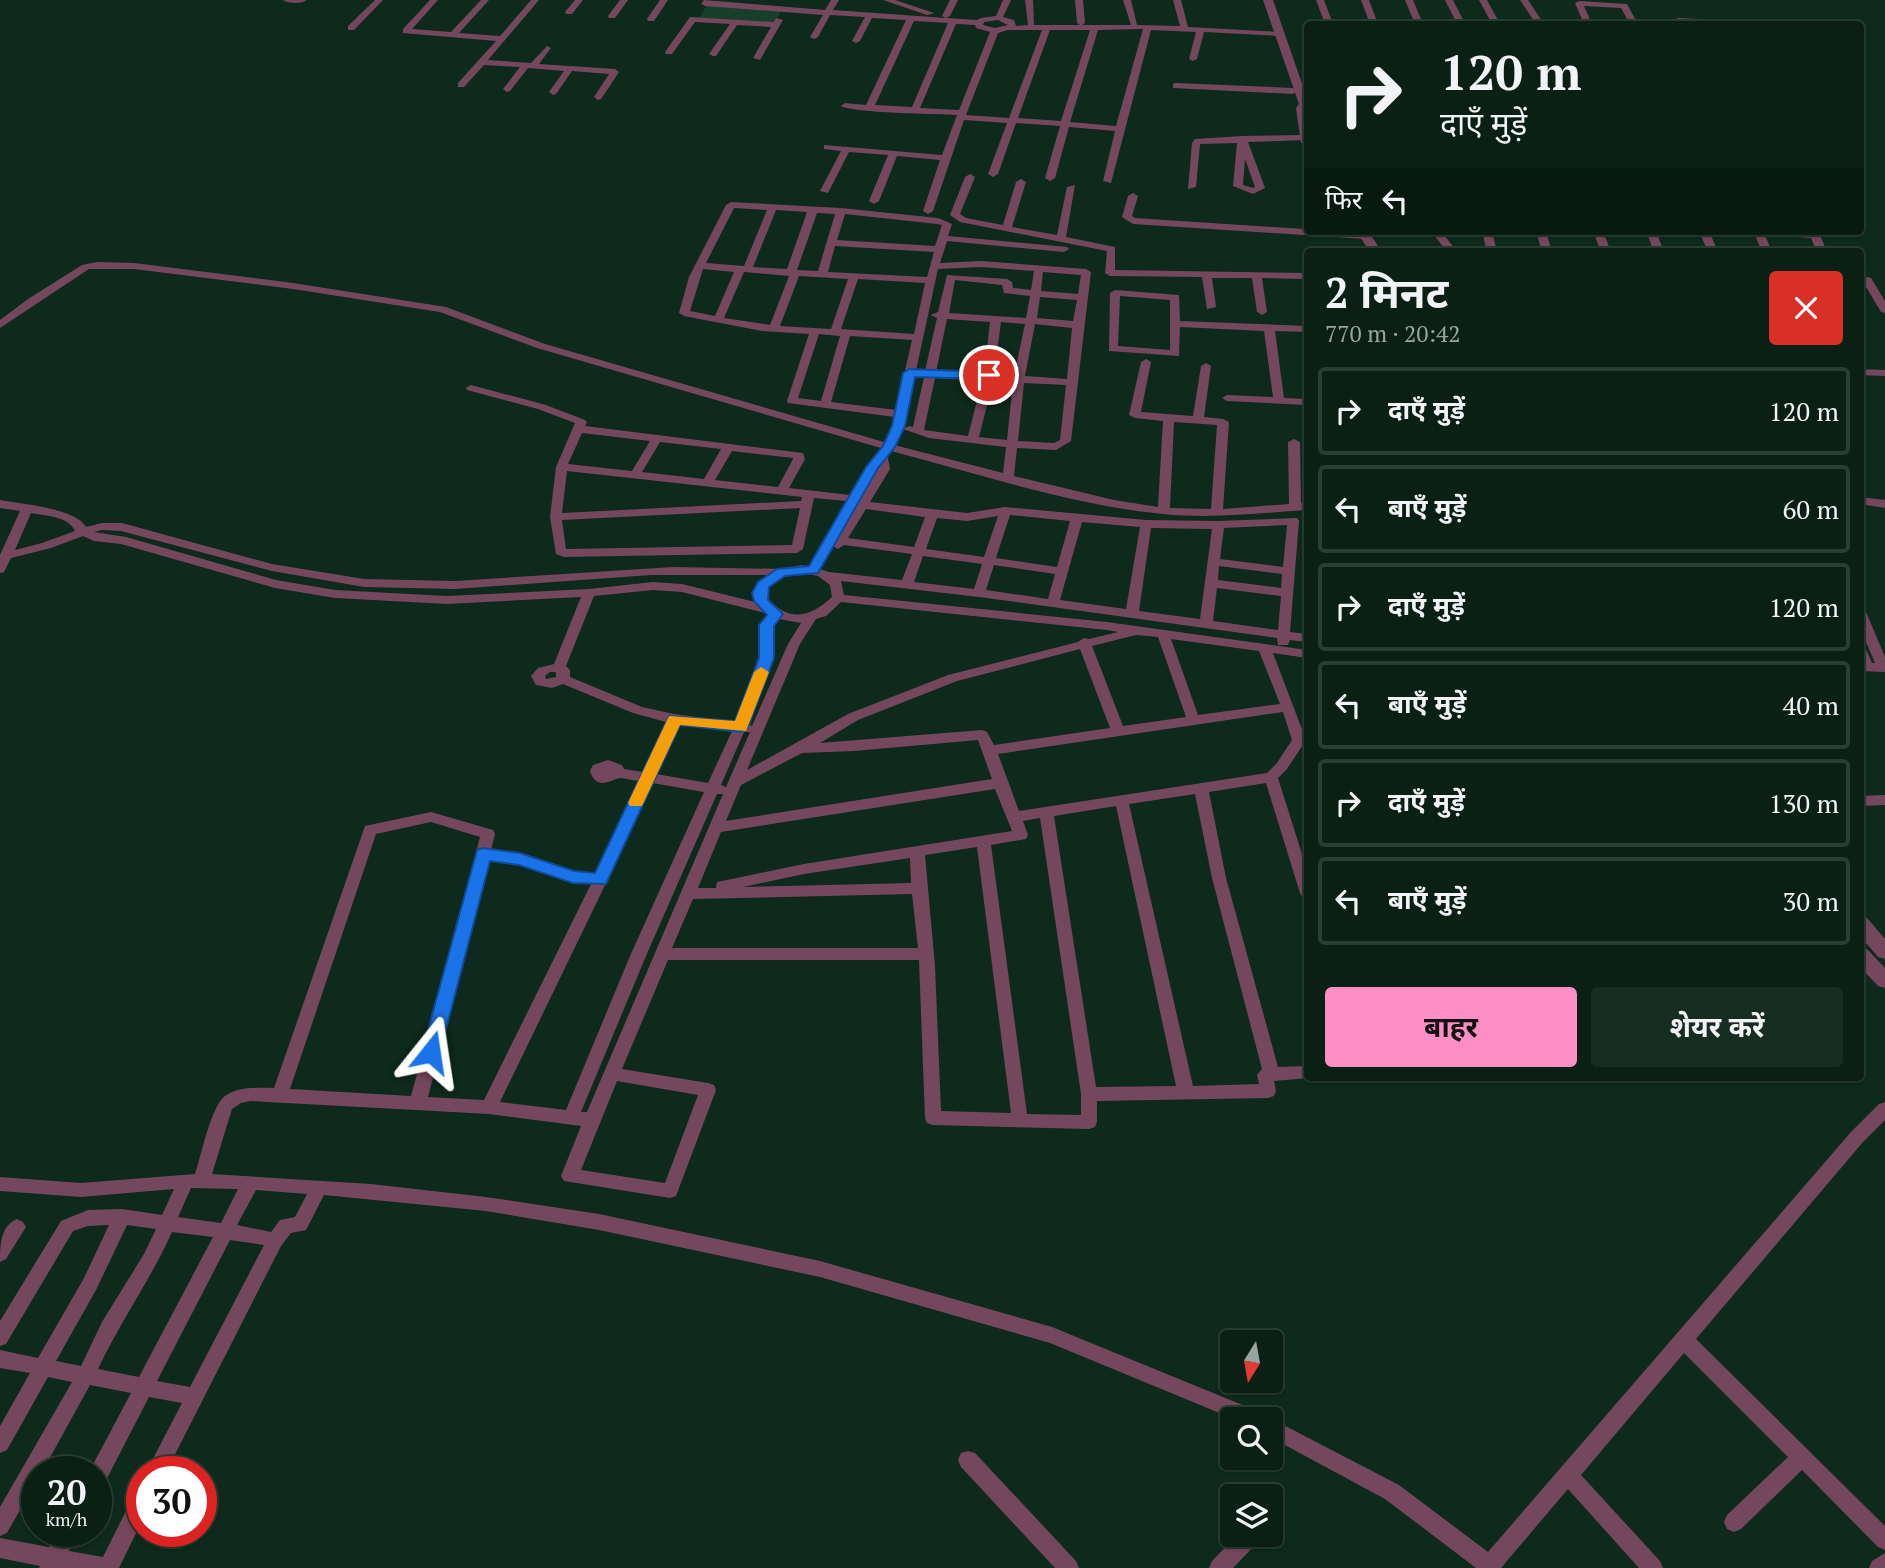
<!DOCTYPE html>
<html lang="hi">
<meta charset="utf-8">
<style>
body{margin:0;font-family:"PT Serif","Noto Sans Devanagari",serif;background:#182d22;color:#f1f3f6;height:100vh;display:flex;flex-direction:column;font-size:26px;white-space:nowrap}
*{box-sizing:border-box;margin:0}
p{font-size:23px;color:#99a3a0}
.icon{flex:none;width:38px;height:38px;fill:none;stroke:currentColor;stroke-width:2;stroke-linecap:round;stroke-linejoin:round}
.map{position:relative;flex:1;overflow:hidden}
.side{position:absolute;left:1304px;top:248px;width:560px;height:833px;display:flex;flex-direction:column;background:#0a2015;border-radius:7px;box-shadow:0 2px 5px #0004,0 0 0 2px #2a3e34}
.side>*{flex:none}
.top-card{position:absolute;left:1304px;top:21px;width:560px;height:214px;border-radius:7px;box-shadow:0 2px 5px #0004,0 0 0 2px #2a3e34;background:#0a2015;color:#f1f3f6;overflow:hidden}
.needle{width:46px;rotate:191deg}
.tools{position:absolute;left:1220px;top:1330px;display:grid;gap:14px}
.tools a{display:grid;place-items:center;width:63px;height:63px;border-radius:7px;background:#0a2015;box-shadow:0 2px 5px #0004,0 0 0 2px #2a3e34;font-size:35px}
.speed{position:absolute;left:21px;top:1456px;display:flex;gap:14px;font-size:35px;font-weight:700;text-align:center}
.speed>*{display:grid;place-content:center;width:91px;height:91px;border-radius:50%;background:#0a2015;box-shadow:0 2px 5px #0004,0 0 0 2px #2a3e34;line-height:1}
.speed small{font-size:18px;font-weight:400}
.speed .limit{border:10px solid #d22;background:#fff;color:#111}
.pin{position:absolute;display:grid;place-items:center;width:60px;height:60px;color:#fff;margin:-30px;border:4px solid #fff;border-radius:50%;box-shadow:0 2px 7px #0007}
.me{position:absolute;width:77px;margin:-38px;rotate:15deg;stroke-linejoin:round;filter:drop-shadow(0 0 5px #0008)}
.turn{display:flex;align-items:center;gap:24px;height:147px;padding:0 21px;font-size:32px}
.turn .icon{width:91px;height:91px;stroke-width:2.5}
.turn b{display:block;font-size:49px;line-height:60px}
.then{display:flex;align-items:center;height:66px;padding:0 21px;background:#0003;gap:14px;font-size:26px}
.round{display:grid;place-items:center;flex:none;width:74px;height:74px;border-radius:7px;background:#182d22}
.overview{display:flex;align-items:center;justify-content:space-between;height:119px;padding:0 21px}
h1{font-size:42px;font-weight:700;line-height:52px}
.primary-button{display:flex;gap:14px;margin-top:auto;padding:14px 21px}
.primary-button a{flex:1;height:80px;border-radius:7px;background:#fb8fc5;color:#111;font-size:28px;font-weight:700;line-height:80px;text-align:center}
.primary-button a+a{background:#182d22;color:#f1f3f6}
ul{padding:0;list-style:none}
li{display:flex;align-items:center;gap:21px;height:88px;margin:0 14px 10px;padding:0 7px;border:4px solid #2a3e34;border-radius:7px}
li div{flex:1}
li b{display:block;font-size:26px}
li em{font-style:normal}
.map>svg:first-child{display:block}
</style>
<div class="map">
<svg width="1885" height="1568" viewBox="0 0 1885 1568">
<rect width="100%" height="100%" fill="#0d2a1c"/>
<path fill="#16402b" d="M707,5L782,10L774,23L699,18Z"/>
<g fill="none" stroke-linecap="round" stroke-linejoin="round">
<path fill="#75475d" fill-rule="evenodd" d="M283,0H307C302,4 288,4 283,0Z
M375,0H383L354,30H348V26Z
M430,0H438L412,29L451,32L481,0H489L459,33L500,36L531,0H539L488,60L531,63L547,46L551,48L539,64L615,69L619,72L601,99L598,100L594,97L609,74L572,71L556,94L553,95L549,92L564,71L528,68L510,91L507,92L503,89L520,67L484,65L464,87H458V83L496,41L403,33V29Z
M575,0H583L572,14H566L565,12Z
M620,0H628L615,18H609L608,16Z
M660,0H668L654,21H648L647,19Z
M704,0L825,10L831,0H839L833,10L946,18L942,16L950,0H958L950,16L946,18L977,20L981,18L996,16L1003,0H1011L1003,17L1014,20L1016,26L1028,25L1025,0H1033L1034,25H1080L1077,23L1075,0H1083L1085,23L1082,25H1131L1123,0H1131L1137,25L1180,26L1173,0H1181L1188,27L1280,32L1284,34L1280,36L1204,32L1197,59L1193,61L1189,59L1196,32L1151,30L1111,183L1103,181L1115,131L1069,127L1055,178L1050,181L1045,178L1060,126L1016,123L998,174L993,177L988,174L1007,123L964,120L933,211L928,214L923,211L940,160L897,156L879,201L874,204L869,201L888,155L849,152L828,193L820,191L841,151L824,149V145L942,155L957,115C936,114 853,113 841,106L845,103L866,105L906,20L872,18L860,41L856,43L852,41L865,17L830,15L818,37L814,39L810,37L823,15L705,6L701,4ZM998,20L1008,25L995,28L983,25L984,22ZM914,21L948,23L912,107L875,105ZM956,24L975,25L976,28L990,32L959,110L920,108ZM1143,29L1116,126L1070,122L1098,30ZM1008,30H1042L1009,118L966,115L998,33ZM1050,30H1090L1061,121L1018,118Z
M883,0H895L934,13L927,15Z
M1316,0H1324L1333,24H1325Z
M1361,0H1369L1378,24H1370Z
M1405,0H1413L1423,24H1415Z
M1445,0H1453L1465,24H1457Z
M1479,0H1487L1500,24H1492Z
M1520,0H1528L1544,24H1536Z
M1579,1L1627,4L1638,24H1630L1621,8L1584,6L1592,24H1584L1575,3Z
M690,17L774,22L776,18L783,20L760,60L753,58L771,27L737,25L716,56H713L709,54L730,24L695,22L672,54H666L665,52Z
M1678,18L1722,20L1730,24L1683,22V24H1675L1674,20Z
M1176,83L1293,88L1297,91L1293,94L1173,88V84Z
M1242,136L1305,135L1307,136V140L1248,142L1265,188L1253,194L1233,186L1237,143L1200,144L1196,187L1188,189L1192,143L1195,139ZM1245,159L1255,187L1253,188L1243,185Z
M970,174L975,177L960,214L966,218L1003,225L1016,182L1021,179L1026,182L1012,227L1057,235L1067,187L1075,185L1066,237L1115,247V270L1307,273V279L1262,278L1267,312L1262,315L1257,312L1252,278H1212L1216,307L1207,309L1202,277L1110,276L1105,273L1107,251L960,222L950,215L965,177Z
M1133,193L1138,196L1132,216L1135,218L1365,233L1370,236L1365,239L1133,224L1122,217L1128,196Z
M731,202L841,208L938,218L952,224L948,236L1067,247L1069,249L1064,252L947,241L940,263L981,261L1086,269L1091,272L1071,441L1056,450L1017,448L1014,476L1114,500L1158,507L1163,421L1135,418L1129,415L1141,362L1146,359L1151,362L1141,412L1193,416L1201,366L1206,363L1211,366L1204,417L1223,419L1229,422L1223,509L1289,504L1288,442L1294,439L1300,442L1301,503H1307V510C1259,513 1211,519 1163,514C1071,505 980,474 891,451L888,458L890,469L870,502L967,513L1005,507L1146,520L1218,521L1297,518L1299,521L1290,632L1307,634V642L1290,640L1288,645H1278L1277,638L979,597L841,581L844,595L1107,622L1307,650V658L1273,653L1306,740L1287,769L1278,778L1307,870V898L1302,897L1300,893L1266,783L1209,792L1226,878L1278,1067L1307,1066L1309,1078L1274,1081L1276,1091L1274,1096L1268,1098L1097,1101V1122L1095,1127L1089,1129L933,1125L927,1123L925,1118L919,960H668L622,1069L708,1083L714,1085L716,1090L676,1196L670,1198L564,1181L561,1176L581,1126L489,1114L250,1101L241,1103L232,1109L212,1174L371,1184L486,1197L599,1214L820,1261L1052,1327L1262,1413L1264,1419H1234L1050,1343L820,1277L599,1230L486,1211L324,1195L306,1230L291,1233L281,1246L166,1472H146L182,1403L149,1397L103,1486L96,1488V1472H89L131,1393L90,1385L42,1472H37V1480L7,1533L0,1536V1507L72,1382L48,1377L7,1450L0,1453V1426L30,1373L0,1368V1350L38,1358L84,1278L109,1225L88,1226L73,1231L6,1344L0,1346V1321L61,1221L88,1210L122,1209L162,1215L174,1189L81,1197L0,1191V1177L81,1183L195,1174C201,1156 211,1106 225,1096C239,1086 258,1088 274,1088L365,826L431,812L493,830L495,834L491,850L521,854L574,872L596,874L639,781C634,781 625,778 620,778C610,780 600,789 592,776C589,770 590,771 593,765L608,760L622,765L624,769L643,772L666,722L633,713L563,684L552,688L536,685L531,676L538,668L554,664L581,597L447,604L335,598L275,588L121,544L94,541L83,536L51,548L11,558L4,572L0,573V555L20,511L0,508V500C20,504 76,508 86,527L102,523H122L272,564L364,579L455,581L673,567L785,569L801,565L809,567L846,501L814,498L803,549L797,553L564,557L556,554L550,517L556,467L575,423L538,409L467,390L466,388L471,385L546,405L585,420L587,422L585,426L803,453L805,459L789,488L850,495L866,467L877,456L881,448L537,348L440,312L293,289L134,269H89L0,328V320L28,299L82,265L97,262L134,263L293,283L446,307L545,344L884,442L895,417L788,403L787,401L809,334L762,331L684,316L679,313L689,277L726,205ZM734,208L767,210L744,266L706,263ZM776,210L807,212L787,269L753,267ZM817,213L835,214L818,271L797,270ZM845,214L937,224L942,225L935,246L837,240ZM835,246L934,252L927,277L828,272ZM981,267L1034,271L1031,290L1013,288L1012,282L1007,279L947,275L938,312L931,315L937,318L925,371L916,374L924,377L913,427L909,426L903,429L929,438L1006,447L1003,473L894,445L904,426L938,269ZM703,269L734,272L715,316L690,311ZM744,272L789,276L770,325L724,318ZM1043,272L1081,275L1078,294L1041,291ZM799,276L848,279L831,329L780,326ZM858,279L925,283L914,334L841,329ZM955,280L1002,285L1004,293L1030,296L1026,318L949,313ZM1040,297L1077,300L1073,321L1037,318ZM947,319L990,322L984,374L936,372ZM1001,322L1025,324L1014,376L994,375ZM1035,324L1072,328L1067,379L1025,376ZM819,334L840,336L821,401L798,398ZM850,336L912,340L896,410L831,402ZM935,378L982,381L968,436L924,430ZM993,381L1013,382L1007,440L979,437ZM1024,383L1066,385L1060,440L1054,443L1018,441ZM1174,422L1217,425L1211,509L1170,508ZM582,433L650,441L632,471L568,464ZM660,442L721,449L704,479L642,472ZM732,451L793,458V459L778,487L715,480ZM878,468V469L861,496L877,469ZM567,471L802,497L801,501L562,513ZM800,508L792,545L566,549L562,520ZM866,509L925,517L914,547L848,538ZM31,513C46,516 68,516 75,531L42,543L15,550ZM1010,515L1070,521L1057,567L996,558ZM998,516L984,557L926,549L937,518L967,521ZM1082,522L1140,527L1126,609L1060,600ZM1287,525L1283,567L1220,559L1224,528ZM1151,528L1212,529L1200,619L1139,611ZM102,530L121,531L272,571L364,587L455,589L651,575H767L756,586L755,598L759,603L682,584L653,582L589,589L447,596L335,590L276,580L126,537L94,532ZM844,545L912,554L902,580L829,572L820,569L833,546L838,549ZM923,556L982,564L974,589L914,582ZM994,565L1055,574L1048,599L986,590ZM1219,566L1282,574L1281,588L1218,580ZM801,573L818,576L830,585L832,597C811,617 788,623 768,598V587L778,578ZM1217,588L1281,596L1278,630L1213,621ZM653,590L682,592L769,614L761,625L760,658L735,722L674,714L642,707L570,677V670L566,666L594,596ZM841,602L1107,630L1118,632L1089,639L1084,638L1078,642L948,675L848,714L747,770L800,644L816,619L826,616ZM779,619L801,623L788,644L752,726L748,724L774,658L773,626ZM1136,635L1158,637L1186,717L1123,726L1092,646ZM1171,639L1259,651L1280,704L1198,715ZM1080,649L1110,728L994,745L987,732L982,730L820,743L858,720L957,681ZM550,672H556V677L546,679L545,676ZM1283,712L1292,740L1277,763L1267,773L1019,811L998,754ZM678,724L732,731L708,783L656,774ZM744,732H750L726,787L721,785ZM978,740L992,779L726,821L741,785L802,753L854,751ZM652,783L704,792L630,956L566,1110L500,1102L609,877ZM995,789L1012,831L804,864L722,881L717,882L716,888H698L721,832ZM717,794H723L587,1112H581L646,956ZM1195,794L1212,878L1262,1069L1257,1075L1259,1084L1193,1086L1129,804ZM1116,806L1176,1086L1096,1087L1054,816ZM1040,818L1081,1094V1115L1027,1114L991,845L1026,839L1028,835L1023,821ZM431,822L480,837L411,1096L290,1089L376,834ZM977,847L1011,1113L941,1111L935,966L925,855ZM910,858L911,883L743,887L804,874ZM489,860L520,864L573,882L591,884L484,1100L428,1097ZM912,894L918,948H672L693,899ZM617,1081L698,1095L665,1183L581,1170ZM191,1188L238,1189L221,1223L178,1217ZM256,1190L307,1194L295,1217L280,1220L271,1232L237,1225ZM127,1225L156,1229L144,1254L102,1322L81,1366L56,1361L96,1290ZM172,1232L213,1237L139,1377L98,1369C120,1322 151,1279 172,1232ZM230,1240L264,1245L190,1387L157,1381Z
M1431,231H1441L1455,249H1474L1479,252H1447Z
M1482,231H1492L1497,252H1487Z
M1536,231H1546L1552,252H1542Z
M1593,231H1603L1611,252H1601Z
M1646,231H1656L1664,252H1654Z
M1699,231H1709L1718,252H1708Z
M1739,231L1815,232L1820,235L1827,252H1817L1811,238L1765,235L1772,252H1762L1755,235L1744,234Z
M1867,277L1871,278L1885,301V313L1881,312L1862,280Z
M1115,290L1179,295L1180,321L1307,326V332L1275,331L1284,398L1307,399V405L1227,401L1222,398L1227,395L1273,397L1264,331L1180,327L1179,356L1109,351L1110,293ZM1120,296L1170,300V350L1118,346Z
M1860,369L1885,370V376L1860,375Z
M1860,497L1885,500V508L1860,504Z
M1860,608L1866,612L1885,657V672L1860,671V646L1865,647L1872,663H1875L1860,628Z
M1885,795V805L1860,806V796Z
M1885,1102V1120L1863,1142L1696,1339L1885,1526V1550L1878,1547L1802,1470L1741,1529L1734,1532L1727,1529L1724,1522L1727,1515L1788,1457L1684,1353L1581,1475L1660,1561L1663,1568H1639L1568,1489L1501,1568H1476L1385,1499L1270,1437V1419H1267L1270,1418L1399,1485L1488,1552L1851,1132L1879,1104Z
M17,1219L23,1222L26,1227L6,1259L0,1262C0,1246 0,1226 17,1219Z
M968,1451L975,1453L1076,1561L1079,1568H1055L961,1467L958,1460L961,1453Z
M142,1491V1521L119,1568H39L40,1566L0,1558V1538L49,1547L58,1531H79L69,1551L103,1557L135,1493Z
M1237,1535H1261L1258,1542L1233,1568H1209L1212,1561Z
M1885,1553V1568H1869L1872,1561Z"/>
<path fill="#75475d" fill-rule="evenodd" d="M1263,0H1273L1307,98V146L1301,143L1296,108L1299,104Z
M1356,231H1368L1382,252H1370Z
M1860,916L1867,918L1885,939V959L1878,957L1860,936Z
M1860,947L1867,949L1885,968V988L1878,986L1860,967Z"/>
</g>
<path fill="#1a73e8" stroke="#114b97" stroke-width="2" d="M909,369L989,372L995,375L989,379L915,377L905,426L895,447L878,468L818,573L785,576L769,587L768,600L783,614L774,626V658L748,727L740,732L680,725L606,884L573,883L519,865L490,861L440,1052L438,1057L431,1060L425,1057L422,1052L477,850L483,848L520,853L574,871L595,873L669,716L735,721L759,658V625L767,615L754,601L752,593L758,582L777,569L809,566L866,467L883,446L892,426L903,373Z"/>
<path fill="#f59e0b" d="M761,667L769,672L746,731L680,725L642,806H630L628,803L669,716L735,721L754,672Z"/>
</svg>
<div class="tools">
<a><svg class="needle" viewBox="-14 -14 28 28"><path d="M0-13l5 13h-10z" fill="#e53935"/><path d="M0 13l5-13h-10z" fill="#99a3a0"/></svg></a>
<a><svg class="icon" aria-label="search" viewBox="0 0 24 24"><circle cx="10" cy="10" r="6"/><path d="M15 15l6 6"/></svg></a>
<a><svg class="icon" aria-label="layers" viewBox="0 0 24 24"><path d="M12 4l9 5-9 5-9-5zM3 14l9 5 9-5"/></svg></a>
</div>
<div class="speed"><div>20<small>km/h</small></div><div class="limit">30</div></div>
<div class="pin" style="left:989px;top:375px;background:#d93025"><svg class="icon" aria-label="arrive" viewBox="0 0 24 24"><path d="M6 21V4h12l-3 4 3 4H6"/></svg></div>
<svg class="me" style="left:431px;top:1052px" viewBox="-20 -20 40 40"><path d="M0-17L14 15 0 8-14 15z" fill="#1a73e8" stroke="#fff" stroke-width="4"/></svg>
<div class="top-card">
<div class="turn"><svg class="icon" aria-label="right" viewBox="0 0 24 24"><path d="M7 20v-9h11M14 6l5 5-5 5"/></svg><div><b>120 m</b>दाएँ मुड़ें</div></div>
<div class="then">फिर<svg class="icon" aria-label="left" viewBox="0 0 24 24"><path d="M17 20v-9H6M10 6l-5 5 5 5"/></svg></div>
</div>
<section class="side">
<div class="overview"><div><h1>2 मिनट</h1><p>770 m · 20:42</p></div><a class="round" style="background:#d93025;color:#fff"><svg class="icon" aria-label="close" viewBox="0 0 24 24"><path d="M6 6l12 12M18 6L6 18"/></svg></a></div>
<ul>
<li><svg class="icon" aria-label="right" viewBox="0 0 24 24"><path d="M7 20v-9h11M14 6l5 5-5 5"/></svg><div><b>दाएँ मुड़ें</b></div><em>120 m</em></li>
<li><svg class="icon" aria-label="left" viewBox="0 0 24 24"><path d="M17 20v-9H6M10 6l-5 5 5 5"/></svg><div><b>बाएँ मुड़ें</b></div><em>60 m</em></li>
<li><svg class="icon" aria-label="right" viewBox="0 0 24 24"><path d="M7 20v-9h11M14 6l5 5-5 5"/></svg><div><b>दाएँ मुड़ें</b></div><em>120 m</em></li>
<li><svg class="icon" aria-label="left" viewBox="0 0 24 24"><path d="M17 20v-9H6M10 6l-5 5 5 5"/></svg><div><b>बाएँ मुड़ें</b></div><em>40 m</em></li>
<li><svg class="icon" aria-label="right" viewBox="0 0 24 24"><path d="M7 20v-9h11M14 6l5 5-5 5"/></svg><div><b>दाएँ मुड़ें</b></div><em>130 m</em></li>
<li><svg class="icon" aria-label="left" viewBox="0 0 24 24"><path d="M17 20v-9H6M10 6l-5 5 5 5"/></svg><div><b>बाएँ मुड़ें</b></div><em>30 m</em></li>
</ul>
<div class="primary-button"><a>बाहर</a><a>शेयर करें</a></div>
</section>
</div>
